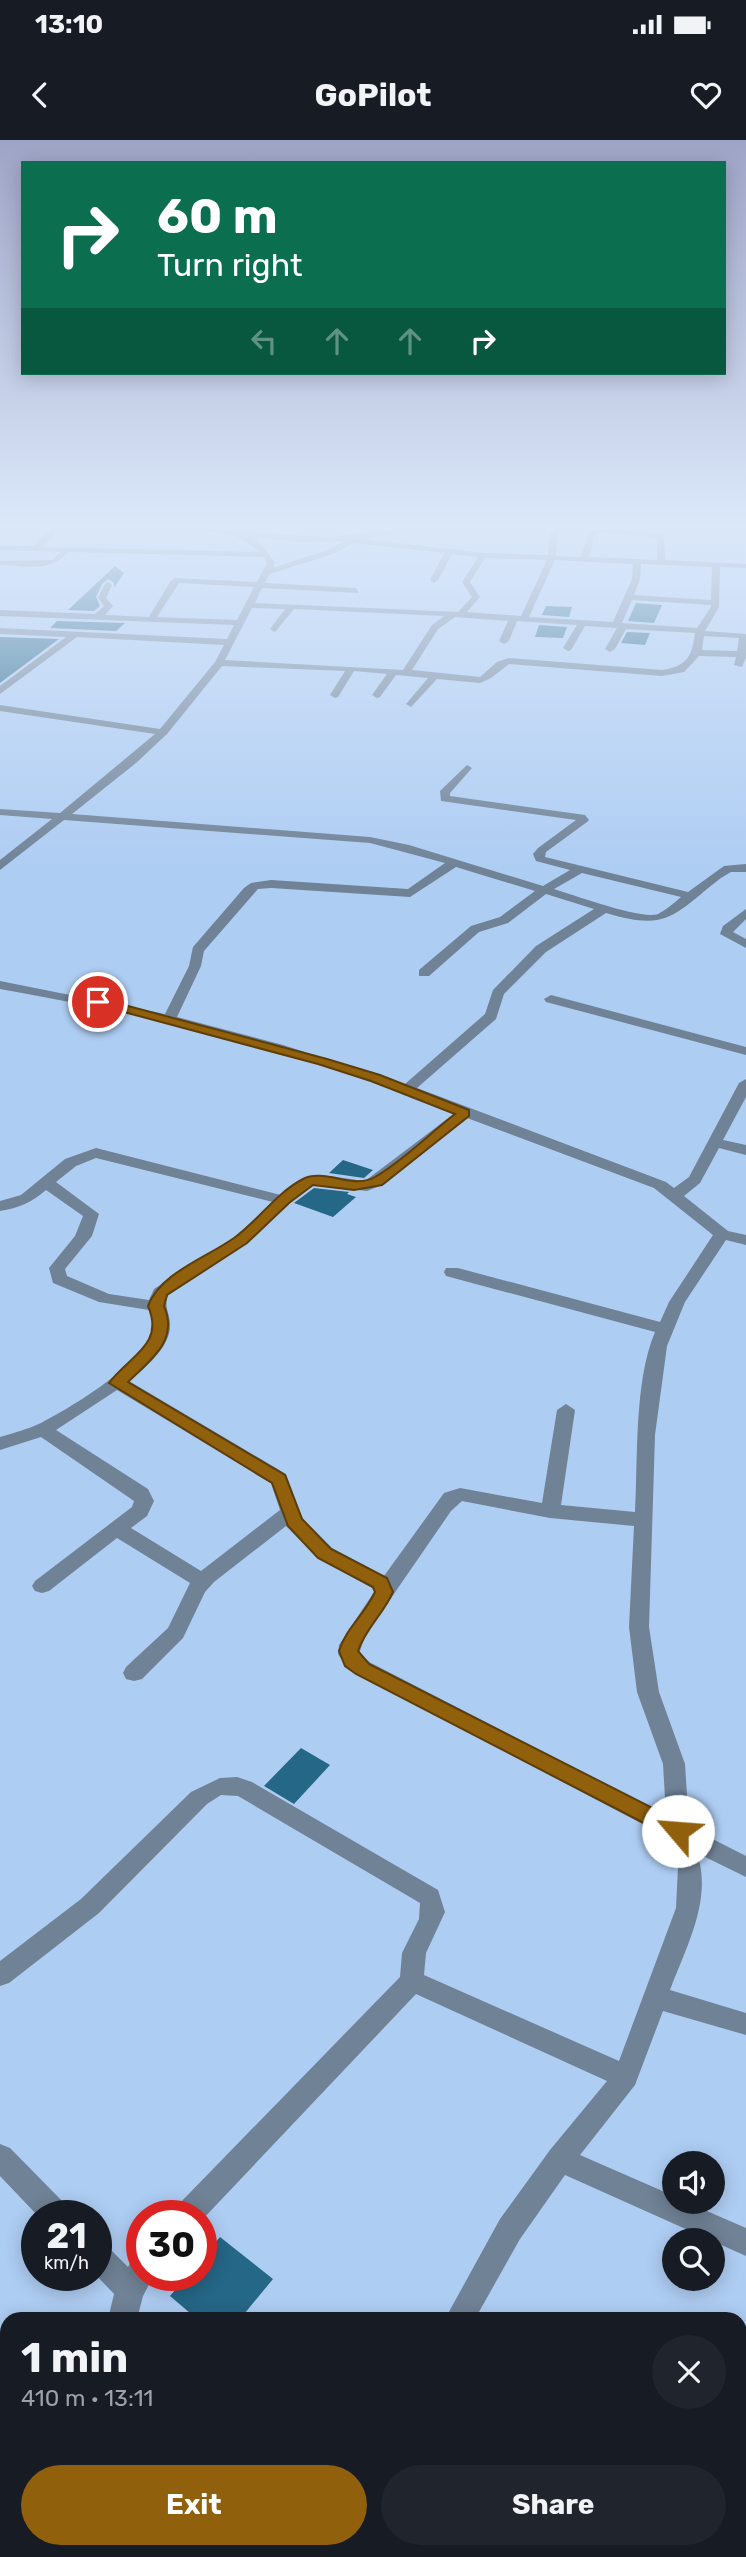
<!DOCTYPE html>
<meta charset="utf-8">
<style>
body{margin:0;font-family:Rubik,sans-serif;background:#20242c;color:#f1f3f6;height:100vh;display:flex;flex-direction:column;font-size:26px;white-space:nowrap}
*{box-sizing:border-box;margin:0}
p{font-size:23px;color:#9ea1a6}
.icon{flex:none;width:38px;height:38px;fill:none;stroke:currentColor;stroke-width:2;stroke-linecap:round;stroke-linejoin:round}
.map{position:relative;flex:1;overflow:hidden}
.side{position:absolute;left:0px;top:2172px;width:747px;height:247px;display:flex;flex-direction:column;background:#171b24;border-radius:21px 21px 0 0;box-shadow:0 4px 18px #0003}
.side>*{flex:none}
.guide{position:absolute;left:21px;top:21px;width:705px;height:214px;border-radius:0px;box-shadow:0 4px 18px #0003;background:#0b6e4f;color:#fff;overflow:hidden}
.tools{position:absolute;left:662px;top:2011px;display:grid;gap:14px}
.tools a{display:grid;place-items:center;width:63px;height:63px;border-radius:50%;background:#171b24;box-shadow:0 4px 18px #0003;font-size:35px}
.speed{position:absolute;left:21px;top:2060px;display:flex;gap:14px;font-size:35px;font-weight:700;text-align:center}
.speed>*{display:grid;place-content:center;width:91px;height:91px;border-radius:50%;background:#171b24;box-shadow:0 4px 18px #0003;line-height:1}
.speed small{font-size:18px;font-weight:400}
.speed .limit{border:10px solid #d22;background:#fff;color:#111}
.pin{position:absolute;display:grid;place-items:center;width:60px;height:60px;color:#fff;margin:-30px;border:4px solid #fff;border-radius:50%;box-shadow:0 2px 7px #0007}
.me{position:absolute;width:77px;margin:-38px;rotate:297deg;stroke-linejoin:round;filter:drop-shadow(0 0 5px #0008)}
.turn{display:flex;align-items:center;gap:24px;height:147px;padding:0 21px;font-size:32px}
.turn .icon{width:91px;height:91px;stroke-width:2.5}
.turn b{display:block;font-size:49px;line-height:60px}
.lanes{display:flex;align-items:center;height:66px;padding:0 21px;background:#0003;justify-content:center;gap:35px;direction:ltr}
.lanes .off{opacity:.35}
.round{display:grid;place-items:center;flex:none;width:74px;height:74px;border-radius:37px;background:#20242c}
.head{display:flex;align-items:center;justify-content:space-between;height:119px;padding:0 21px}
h1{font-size:42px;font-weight:700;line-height:52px}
.button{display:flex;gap:14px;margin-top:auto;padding:14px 21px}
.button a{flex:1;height:80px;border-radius:42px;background:#91600d;color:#fff;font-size:28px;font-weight:700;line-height:80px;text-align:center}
.button a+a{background:#20242c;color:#f1f3f6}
.status{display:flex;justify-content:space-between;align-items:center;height:49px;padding:0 35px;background:#171b24;direction:ltr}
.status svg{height:19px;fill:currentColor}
header{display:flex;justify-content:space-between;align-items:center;height:91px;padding:0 21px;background:#171b24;font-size:32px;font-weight:700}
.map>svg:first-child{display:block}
</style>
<div class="status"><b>13:10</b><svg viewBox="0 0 49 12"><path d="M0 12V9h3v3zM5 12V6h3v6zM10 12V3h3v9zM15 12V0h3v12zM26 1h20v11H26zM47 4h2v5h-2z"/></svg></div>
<header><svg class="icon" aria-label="back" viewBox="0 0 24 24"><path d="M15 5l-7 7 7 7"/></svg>GoPilot<svg class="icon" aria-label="heart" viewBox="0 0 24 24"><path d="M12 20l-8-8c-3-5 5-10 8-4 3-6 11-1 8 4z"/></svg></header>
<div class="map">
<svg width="746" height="2417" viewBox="0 0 746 2417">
<rect width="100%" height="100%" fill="#aecdf3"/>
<path fill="#256787" d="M115,426L124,433L114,448V443L108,439L102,444L96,457L100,466L94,471L68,470Z
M636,463L662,465L654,483L628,481Z
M546,466L572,467L569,477L542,475Z
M57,481L125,483L116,491L50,488Z
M539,485L567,487L563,498L535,497Z
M627,492L650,493L645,505L621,503Z
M0,497L59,499L0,543Z
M343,1020L373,1030L364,1038L329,1033Z
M314,1048L349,1052L347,1054L356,1057L333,1077L294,1063Z
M301,1608L330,1625L294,1664L264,1646Z
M220,2097L273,2139L240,2179H197L170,2156L188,2135H201V2119Z"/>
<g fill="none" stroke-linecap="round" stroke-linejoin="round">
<path fill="#708296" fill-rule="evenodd" d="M51,389H60L42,407L261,412L236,396L195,389L326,397L406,389L365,399L483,413L548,415L550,393L555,389H565L558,394L556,416L581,417L589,391L617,389L664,394L665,420L746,424V428L720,427L719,467L705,491L746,494V517L742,527L734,525L736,517L699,516L684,532L662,536L509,524L491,538L480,543L437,539L411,567L406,564L428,538L396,535L380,557L377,558L372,555L387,534L354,531L338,557L335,558L330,555L345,531L222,526L167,594L136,623L72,674L370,697L409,705L543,746L570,730L536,721L533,714L538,708L576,680L441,661L440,651L467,625L472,628L450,653V656L585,675L589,680L587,682L546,712L545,717L688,752L724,726L746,724V732H731L721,738C674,774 669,792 606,773L546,812L504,854L496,879L417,948L666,1042L674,1048L689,1037L739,943L746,939V957L723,1000L746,1005V1015L719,1008L700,1043L684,1056L728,1091L746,1095V1105L726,1100L685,1162L667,1206L655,1295L649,1487L659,1552L685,1624L689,1687L746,1716V1737L697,1713C713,1759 686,1807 670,1850L746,1873V1895L663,1871L635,1945L580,2015L674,2056V2062H686L746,2088V2116L565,2035L520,2099L475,2179H445L500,2079L550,2010L607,1941L416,1854L201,2081V2076H173L177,2066L400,1837L402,1813L419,1779L420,1763L238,1656L221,1655L207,1664L99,1773L9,1843L0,1846V1821L81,1759L191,1652L220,1638L237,1637L252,1642L438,1750L445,1772L426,1813L424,1835L619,1921L676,1768L678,1727L669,1698L348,1529L338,1514L339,1505L374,1452L372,1448L318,1418L286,1386L214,1442L205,1452L183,1498L142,1539L134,1541L126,1539L123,1533L126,1527L168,1488L190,1443L117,1398L49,1451L42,1453L35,1451L32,1446L35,1441L132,1367L134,1361L41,1297L0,1310V1297C14,1293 28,1289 41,1283C70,1268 144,1224 152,1191C154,1184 152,1177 149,1170L99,1162L53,1143L49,1128L75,1096L83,1076L46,1050C32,1062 19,1068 0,1071V1061L21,1055L65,1019L96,1008L281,1055C317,1028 324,1036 365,1041L455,973C348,932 238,896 125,873C84,864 42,857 0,849V841L165,874L189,826L193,807L244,748L251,743L271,740L408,749L445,723L370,703L64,680L0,730V720L52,679L0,675V669L60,673L155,594L0,571V565L160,589L215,522L224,505L77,497L0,554V546L66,497L0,494V488L227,499L234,485L0,476V470L95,474L104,466L98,458L104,445L108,442L112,445L106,458L113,466L105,475L149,477L170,442L175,438L257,442L267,423L264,417L69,412C48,433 28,426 0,425V421L52,420L60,412L0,410V406H33ZM602,392L657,398V420L589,417L595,394ZM252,397L301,402L345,401L327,410L273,428L275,423L264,407ZM354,403L444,413L430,440L434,443L438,440L452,414L478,417L462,442L472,457L458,472L255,463L262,448L359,453L356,448L265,443L269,434L333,414ZM485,418L547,420L521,476L467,472L480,457L470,442ZM555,420L633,424L632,439L613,482L529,477ZM641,424L712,427L711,460L634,455L640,439ZM179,443L254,447L237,480L157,477ZM632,460L711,465V467L697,488L622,483ZM252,468L285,469L270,489L275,492L294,469L444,476L432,485L403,530L225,520ZM455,477L508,481L499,501L504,504L509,501L517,481L577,485L563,508L568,511L571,510L585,486L617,488L605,509L610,512L615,509L626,489L695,493C692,517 687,526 662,530L509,518L497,522L480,537L412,530L438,489ZM704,496L739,498L737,511L702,510ZM456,727L535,751L500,777L471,786L419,830V836H429L479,792L508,783L546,754L594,769L536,806L493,850L485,874L405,944L283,905L177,877L201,826L204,811L258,749L271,748L410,757ZM582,733L681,757C674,763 666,770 658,774C642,780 574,755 554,749ZM467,978L654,1048L713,1095L669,1162L660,1182L458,1128H446L444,1132L446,1136L655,1192C634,1241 638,1319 635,1372L561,1365L575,1270L566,1264L557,1270L542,1363L460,1348L444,1353L384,1436L332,1408L303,1379L286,1334L129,1241C145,1228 172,1206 170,1183C169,1171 164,1167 168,1155L247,1103L290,1063L313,1045L367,1051L382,1045ZM96,1018L273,1062L235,1097L154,1149L149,1160L109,1154L67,1136L65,1129L92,1096L99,1074L56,1042L76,1026ZM117,1250L271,1343L280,1370L201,1431L131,1388L147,1376L154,1361L148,1349L56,1290ZM462,1361L550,1378L634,1386L629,1487L637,1552L663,1624L666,1675L371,1523L359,1514L365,1496L451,1371Z
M746,769V779L733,792L746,799V808L720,794L723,786Z
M551,855L746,907V915L546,862L544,859Z
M0,2004L10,2008L67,2066L71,2076H38L0,2036Z
M96,2101L106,2105L128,2127L132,2120L142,2116V2135H154L143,2156L137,2179H108L114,2154L96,2135Z
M740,2240L746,2242V2272L740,2270Z
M7,2292V2322L0,2323V2293Z
M283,2412H315L313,2417H281Z
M406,2412H445L447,2417H408Z
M544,2412H577L575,2417H542Z"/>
</g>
<linearGradient id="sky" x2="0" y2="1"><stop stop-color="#9ea4c6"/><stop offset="0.53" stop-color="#dbe8fa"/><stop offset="1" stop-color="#dbe8fa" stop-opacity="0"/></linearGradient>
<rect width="746" height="728" fill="url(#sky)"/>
<path fill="#91600d" stroke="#5e3e08" stroke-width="2" d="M98,858L327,919L380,935L469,970V976L382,1045L354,1050L313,1045L289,1063L247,1103L167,1155L164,1166C179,1201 150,1220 128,1242L285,1335L302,1379L331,1409L387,1438L393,1452C384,1473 365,1489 358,1511L369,1524L686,1685L689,1691L686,1697L678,1700L671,1697L356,1534L345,1526L339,1511C346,1488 365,1474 375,1452L373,1447L318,1418L288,1386L272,1343L109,1243C129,1216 165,1205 148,1166C160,1133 206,1118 234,1098C258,1081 276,1053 303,1039C325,1028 353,1050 375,1037C404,1020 429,994 455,974L371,941L318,924L94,864L92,862Z"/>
</svg>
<div class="tools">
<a><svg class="icon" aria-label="sound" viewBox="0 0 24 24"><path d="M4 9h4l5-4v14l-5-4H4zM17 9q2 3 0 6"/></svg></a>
<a><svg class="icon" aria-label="search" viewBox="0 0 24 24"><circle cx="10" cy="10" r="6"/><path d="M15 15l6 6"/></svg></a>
</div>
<div class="speed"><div>21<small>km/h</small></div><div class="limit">30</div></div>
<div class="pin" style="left:98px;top:862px;background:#d93025"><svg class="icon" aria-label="arrive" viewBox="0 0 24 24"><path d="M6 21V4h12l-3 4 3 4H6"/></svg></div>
<svg class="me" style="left:678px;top:1691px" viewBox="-20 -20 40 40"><circle r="19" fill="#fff"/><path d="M0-13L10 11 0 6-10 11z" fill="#91600d"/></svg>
<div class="guide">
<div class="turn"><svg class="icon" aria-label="right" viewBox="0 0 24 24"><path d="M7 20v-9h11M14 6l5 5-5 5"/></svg><div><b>60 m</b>Turn right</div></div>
<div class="lanes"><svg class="icon off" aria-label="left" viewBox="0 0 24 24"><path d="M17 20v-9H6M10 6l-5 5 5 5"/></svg><svg class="icon off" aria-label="ahead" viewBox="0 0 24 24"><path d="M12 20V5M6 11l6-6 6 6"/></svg><svg class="icon off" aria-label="ahead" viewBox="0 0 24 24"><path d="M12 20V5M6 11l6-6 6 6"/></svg><svg class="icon" aria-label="right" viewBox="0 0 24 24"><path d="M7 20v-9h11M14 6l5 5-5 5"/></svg></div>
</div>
<section class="side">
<div class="head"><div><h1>1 min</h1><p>410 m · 13:11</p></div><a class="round"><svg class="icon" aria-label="close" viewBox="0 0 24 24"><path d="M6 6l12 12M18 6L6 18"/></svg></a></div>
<div class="button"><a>Exit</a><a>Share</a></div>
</section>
</div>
